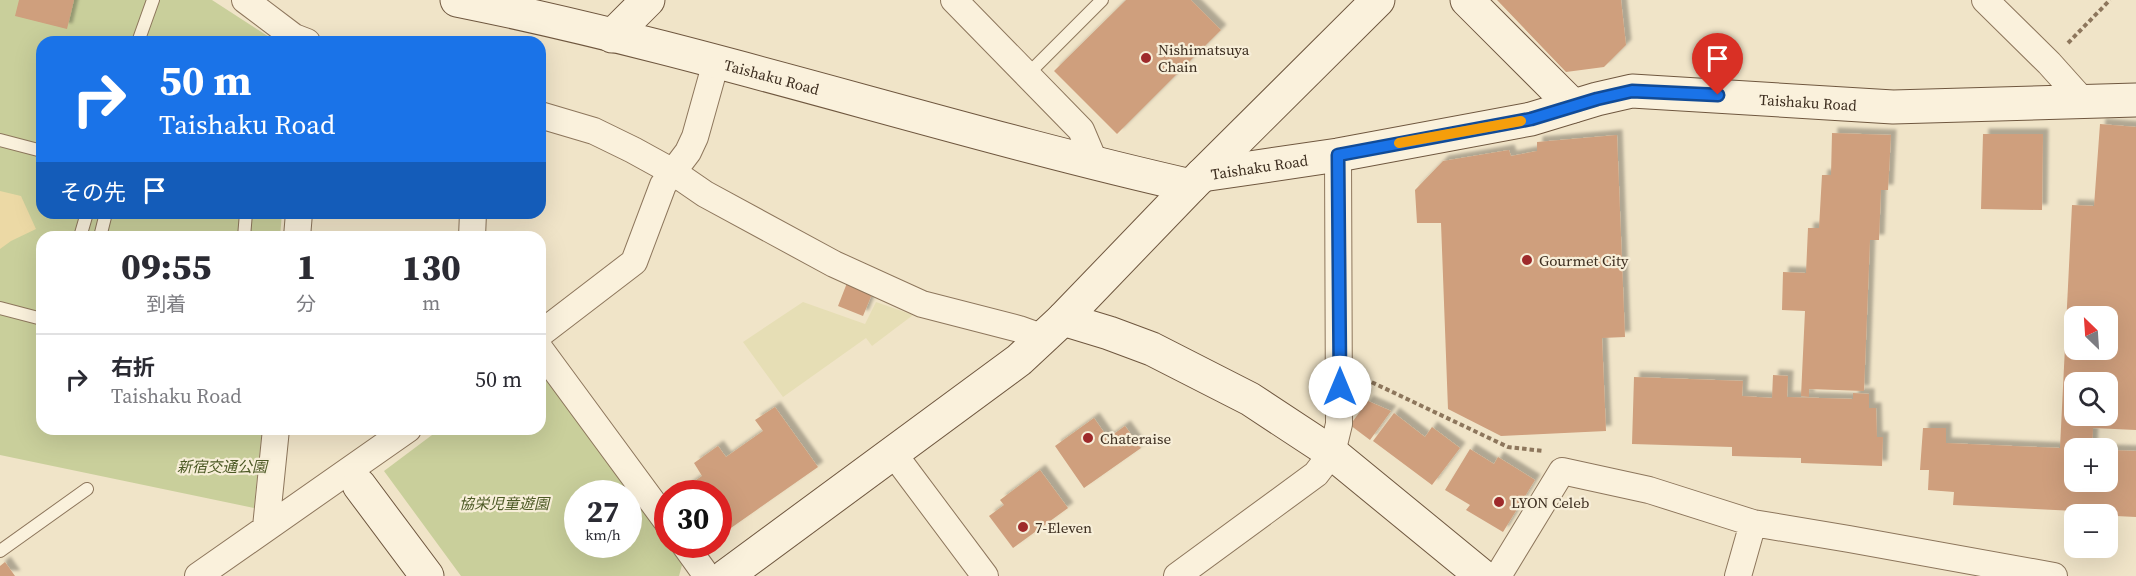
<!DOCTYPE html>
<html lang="ja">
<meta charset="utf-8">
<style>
body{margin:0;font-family:"Source Serif 4","Noto Sans JP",serif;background:#f7f7f7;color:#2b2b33;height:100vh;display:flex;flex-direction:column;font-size:22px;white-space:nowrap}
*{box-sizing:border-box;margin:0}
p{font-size:20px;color:#7c7c81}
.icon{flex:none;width:33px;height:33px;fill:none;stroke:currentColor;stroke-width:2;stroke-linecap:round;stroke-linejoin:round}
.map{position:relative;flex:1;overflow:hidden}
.drawer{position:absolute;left:36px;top:231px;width:510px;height:204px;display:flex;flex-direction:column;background:#fff;border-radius:18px;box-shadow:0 6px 24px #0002}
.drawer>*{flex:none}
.banner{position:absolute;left:36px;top:36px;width:510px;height:183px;border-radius:18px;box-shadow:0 6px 24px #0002;background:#1a73e8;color:#fff;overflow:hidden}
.needle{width:39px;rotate:335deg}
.tools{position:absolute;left:2064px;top:306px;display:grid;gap:12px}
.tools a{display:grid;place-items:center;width:54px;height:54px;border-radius:12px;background:#fff;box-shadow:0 6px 24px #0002;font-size:30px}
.speed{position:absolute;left:564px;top:480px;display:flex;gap:12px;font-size:30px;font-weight:700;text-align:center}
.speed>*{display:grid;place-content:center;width:78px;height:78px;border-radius:50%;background:#fff;box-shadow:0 6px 24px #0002;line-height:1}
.speed small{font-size:15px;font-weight:400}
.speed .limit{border:9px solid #d22;background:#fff;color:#111}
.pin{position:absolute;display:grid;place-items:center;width:51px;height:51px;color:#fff;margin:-62px -26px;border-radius:50% 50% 50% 0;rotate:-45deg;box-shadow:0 0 6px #0007}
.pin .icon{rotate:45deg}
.me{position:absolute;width:66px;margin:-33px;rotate:0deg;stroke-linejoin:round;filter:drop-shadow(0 0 4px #0008)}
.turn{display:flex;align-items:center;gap:21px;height:126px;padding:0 24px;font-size:27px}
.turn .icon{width:78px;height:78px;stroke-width:2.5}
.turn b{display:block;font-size:42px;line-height:51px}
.then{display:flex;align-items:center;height:57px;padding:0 24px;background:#0003;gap:12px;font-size:22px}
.eta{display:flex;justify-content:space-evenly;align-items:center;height:102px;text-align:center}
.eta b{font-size:36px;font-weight:800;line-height:42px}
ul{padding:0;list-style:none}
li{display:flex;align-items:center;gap:18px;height:90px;padding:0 24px;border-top:2px solid #e1e1e2}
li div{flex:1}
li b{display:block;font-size:22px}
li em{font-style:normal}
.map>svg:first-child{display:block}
</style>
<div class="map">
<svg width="2136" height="576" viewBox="0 0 2136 576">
<defs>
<filter id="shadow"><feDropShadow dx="5.5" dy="-5.5" stdDeviation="1.5" flood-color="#0004"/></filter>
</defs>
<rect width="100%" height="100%" fill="#f0e4c8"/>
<path fill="#e6deb5" d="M803,302L865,324L876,302L913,315L872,346L866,338L783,397L743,342Z"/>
<path fill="#c9cf9b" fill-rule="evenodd" d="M0,0H212L277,42H42V213H282L280,237H42V429H262L254,508L0,455Z
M540,365L682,565L679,576H461L384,471L440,429H540ZM578,494H628V544H578Z"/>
<path fill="#ecd9a5" d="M0,191L21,196L36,229L11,241L0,249Z"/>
<path fill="#cf9f7d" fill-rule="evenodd" filter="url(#shadow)" d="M19,0H74L67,29L15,16Z
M1126,0H1191L1221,30L1117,134L1054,71Z
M1497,0H1621L1626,45L1604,67L1566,72Z
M2100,124L2136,127V430L2093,428L2092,448H2074V482H2108V450L2136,451V517L2075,514V511L1953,505L1954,492L1928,490L1929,470H1920L1923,428H1946V443L2060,448L2072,205L2094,206ZM2074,316H2108V350H2074ZM2074,382H2108V416H2074Z
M1832,133L1891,135L1888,190H1881L1879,240H1870L1864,391L1809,389V397L1801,396L1805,311L1782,310L1783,272L1806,273L1808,228H1819L1822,175H1831Z
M1983,134H2043L2042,210L1981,209Z
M1617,135L1625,337L1602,338L1606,431L1501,436L1448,409L1441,223H1417L1415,190L1443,161L1509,150L1511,156L1537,151V142Z
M847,283L872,294L863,316L838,306Z
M1773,375L1788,376L1787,397L1853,399V393L1869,394V408H1876L1877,437H1883L1882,466L1801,463V458L1732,456V447L1632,444L1634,377L1743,381L1742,396L1772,398Z
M1368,401L1391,411L1370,440L1350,425Z
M775,407L818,467L718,537V494H676L702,476L694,463L718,446L726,457L763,431L755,420Z
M1394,413L1425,437L1432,427L1460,448L1432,485L1373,441Z
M1094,418L1108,438L1125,426L1141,448L1084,488L1055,446Z
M1470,449L1494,464L1498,457L1535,480L1503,532L1466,510L1470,505L1445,490Z
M1040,470L1068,508L1013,548L989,516L1004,505L1000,500Z
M5,562L15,576H0V566Z"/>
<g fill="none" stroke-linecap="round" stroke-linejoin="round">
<defs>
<path id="lane" d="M138,42L153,0
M1028,74L1102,0
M0,140L42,151
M80,237L87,213
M100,237L106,213
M244,237L246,213
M0,308L42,319
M0,551L87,489"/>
<path id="street" d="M245,0L294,37L307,42
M954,0L1081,130L1095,163
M1985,0L2049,63L2084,102
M540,115L594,131L633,150L673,172L705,194L834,264L922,304L1019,329L1044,338
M297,237L299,213
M472,237L473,213
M540,334L634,262L663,185L688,152L695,137L716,62
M540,349L668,523
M893,453L985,576
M266,527L276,429
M684,544L707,576
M198,576L408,429
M1177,576L1316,474L1332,453L1339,424L1338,155
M1498,576L1562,471L1649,490L1753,523L1849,539L2054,576
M1738,576L1753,523"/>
<g id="secondary">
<path id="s1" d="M457,0C705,50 945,130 1191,186"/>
<path d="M1467,0L1573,106"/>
<path d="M612,36L648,0"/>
<path id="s2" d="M1202,175L1338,155L1531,119L1597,99L1632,91L1893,107L2136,100"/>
<path d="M1063,319L1109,333L1152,349L1250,399L1332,453L1482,576"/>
<path d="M359,485L427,576"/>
<path d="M726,576L1019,360L1063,319L1191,186L1378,0"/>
</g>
</defs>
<use href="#lane" stroke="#8d765c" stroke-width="14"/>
<use href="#street" stroke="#8d765c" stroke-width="28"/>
<use href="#secondary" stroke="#6f573f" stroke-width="35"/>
<path stroke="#8d765c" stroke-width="4" stroke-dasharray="4.5 3" stroke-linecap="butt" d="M2068,43L2110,0
M1365,379L1508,447L1544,451"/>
<use href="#lane" stroke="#faf1dc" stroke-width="12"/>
<use href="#street" stroke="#faf1dc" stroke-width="26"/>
<use href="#secondary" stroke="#faf1dc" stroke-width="33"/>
</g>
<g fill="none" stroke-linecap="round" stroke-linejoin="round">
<defs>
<path id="route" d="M1340,387L1338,155L1531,119L1597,99L1632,91L1718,95"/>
</defs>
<use href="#route" stroke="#114b97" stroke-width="15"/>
<use href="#route" stroke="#1a73e8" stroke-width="10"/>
<path stroke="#f59e0b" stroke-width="10" d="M1399,143L1521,121"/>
</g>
<g fill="#9e2a2b" stroke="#f7eed8" stroke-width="2">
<circle cx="1146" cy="58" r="6"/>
<circle cx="1527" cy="260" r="6"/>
<circle cx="1088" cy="438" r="6"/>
<circle cx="1499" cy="502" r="6"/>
<circle cx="1023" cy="527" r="6"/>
</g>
<g text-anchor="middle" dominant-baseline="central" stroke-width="4.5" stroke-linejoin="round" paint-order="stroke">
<g font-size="15" fill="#3d2e20" stroke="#f7eed8" text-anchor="start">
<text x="1158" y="49">Nishimatsuya<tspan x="1158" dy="17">Chain</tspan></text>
<text x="1539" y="260">Gourmet City</text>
<text x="1100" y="438">Chateraise</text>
<text x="1511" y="502">LYON Celeb</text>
<text x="1035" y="527">7-Eleven</text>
</g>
<g font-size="15" fill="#3d2e20" stroke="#f7eed8">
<text stroke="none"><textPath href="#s1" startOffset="324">Taishaku Road</textPath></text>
<text stroke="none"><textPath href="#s2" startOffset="615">Taishaku Road</textPath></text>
<text stroke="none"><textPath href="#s2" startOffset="58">Taishaku Road</textPath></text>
</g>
<g font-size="15" font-style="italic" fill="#4d5a26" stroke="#f7eed8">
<text x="222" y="466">新宿交通公園</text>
<text x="504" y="503">協栄児童遊園</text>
</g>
</g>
</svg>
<div class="tools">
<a><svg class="needle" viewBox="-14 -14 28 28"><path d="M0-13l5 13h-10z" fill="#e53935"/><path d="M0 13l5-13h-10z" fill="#7c7c81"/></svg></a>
<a><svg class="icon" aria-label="search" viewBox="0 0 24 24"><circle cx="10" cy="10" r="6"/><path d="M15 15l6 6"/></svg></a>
<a>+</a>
<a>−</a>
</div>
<div class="speed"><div>27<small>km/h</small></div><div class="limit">30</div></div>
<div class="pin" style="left:1718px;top:95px;background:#d93025"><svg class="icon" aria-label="arrive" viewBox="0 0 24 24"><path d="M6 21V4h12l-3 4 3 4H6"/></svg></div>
<svg class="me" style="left:1340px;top:387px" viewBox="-20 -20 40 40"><circle r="19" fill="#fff"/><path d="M0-13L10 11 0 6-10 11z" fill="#1a73e8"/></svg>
<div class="banner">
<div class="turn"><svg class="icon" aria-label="right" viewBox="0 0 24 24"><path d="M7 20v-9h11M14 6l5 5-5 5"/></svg><div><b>50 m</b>Taishaku Road</div></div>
<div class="then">その先<svg class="icon" aria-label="arrive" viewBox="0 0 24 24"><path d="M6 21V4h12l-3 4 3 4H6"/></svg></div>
</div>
<section class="drawer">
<div class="eta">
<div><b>09:55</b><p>到着</p></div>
<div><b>1</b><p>分</p></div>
<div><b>130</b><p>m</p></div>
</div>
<ul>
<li><svg class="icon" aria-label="right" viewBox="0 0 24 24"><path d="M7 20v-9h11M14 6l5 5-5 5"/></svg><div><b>右折</b><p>Taishaku Road</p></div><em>50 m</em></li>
</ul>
</section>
</div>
